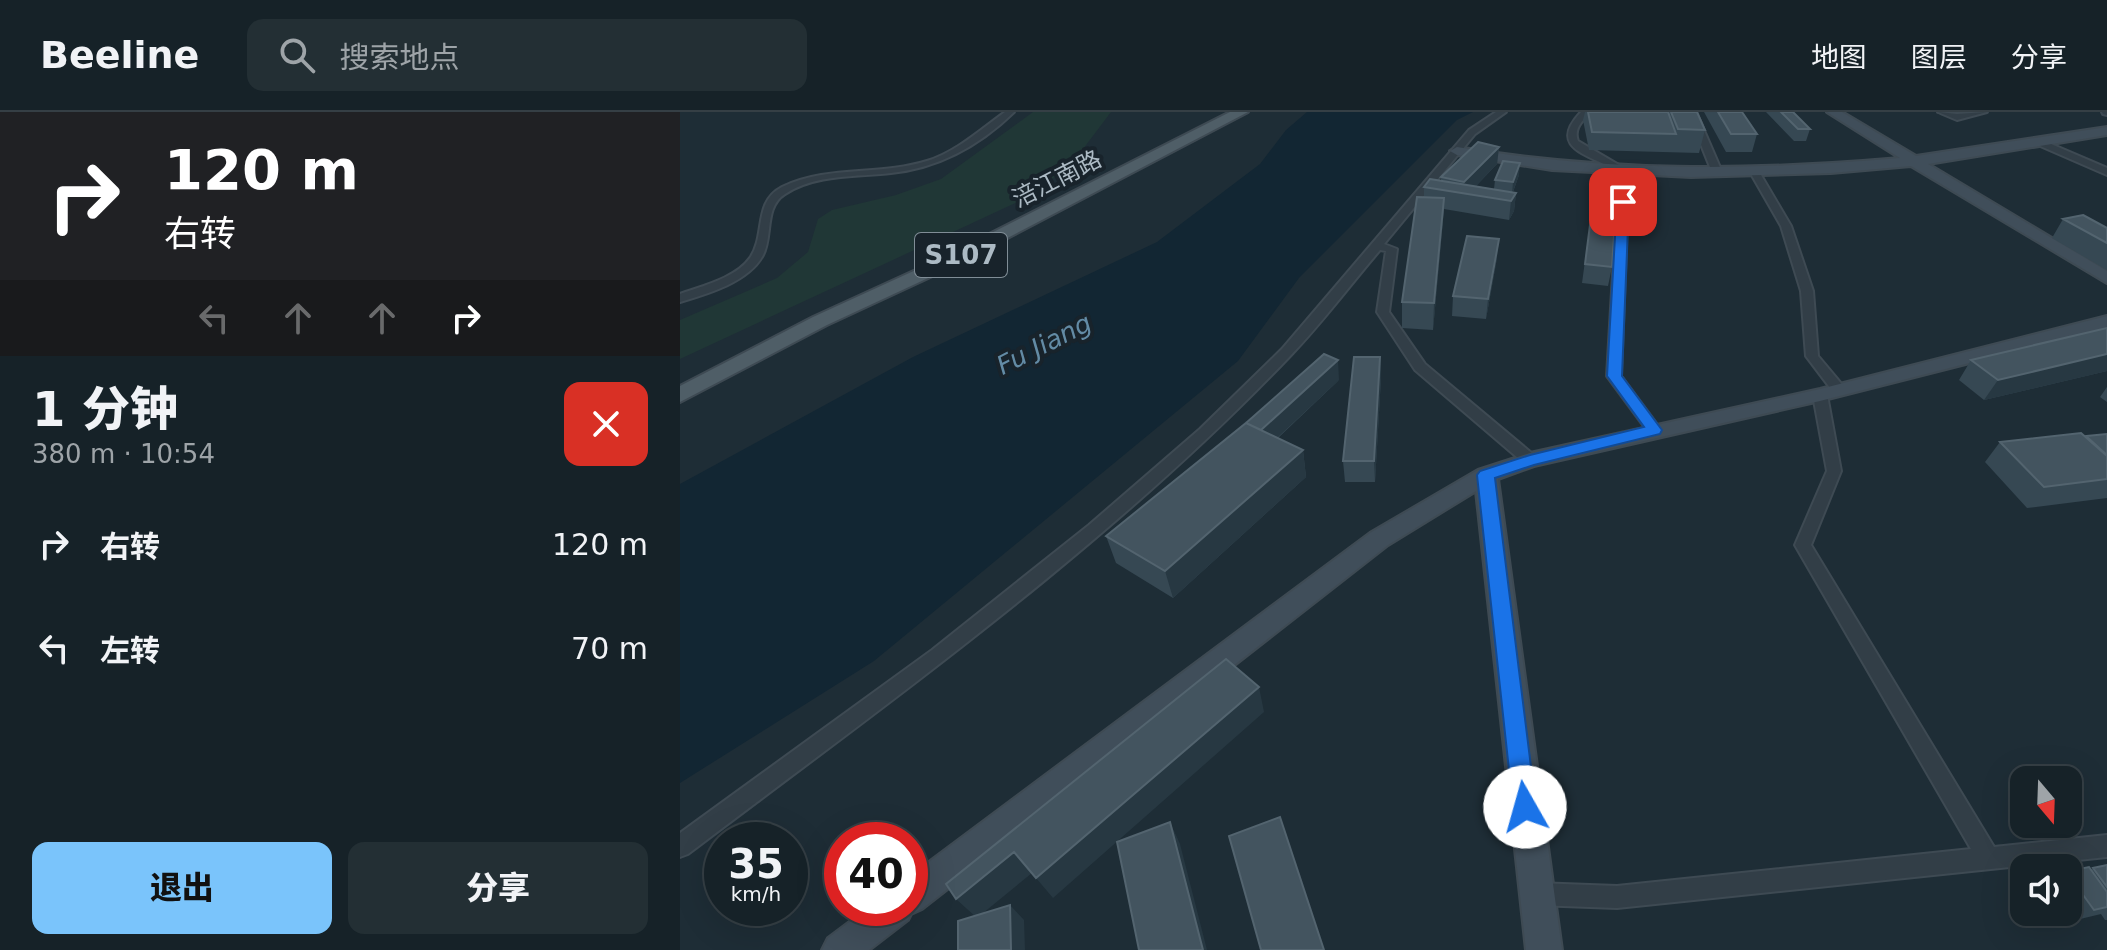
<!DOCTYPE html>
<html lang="zh">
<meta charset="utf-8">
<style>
body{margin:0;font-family:"DejaVu Sans","Noto Sans SC",sans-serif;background:#232f34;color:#f1f3f6;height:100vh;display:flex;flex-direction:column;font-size:30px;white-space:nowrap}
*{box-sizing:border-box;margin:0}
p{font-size:26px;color:#9ea4a8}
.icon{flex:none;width:44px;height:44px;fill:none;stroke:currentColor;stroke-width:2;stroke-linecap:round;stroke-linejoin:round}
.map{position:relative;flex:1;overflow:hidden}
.drawer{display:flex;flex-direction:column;background:#162228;width:680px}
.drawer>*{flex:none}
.guide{background:#202124;color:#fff;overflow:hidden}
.needle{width:52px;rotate:161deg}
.tools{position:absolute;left:1330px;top:654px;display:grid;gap:16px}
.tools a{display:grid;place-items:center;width:72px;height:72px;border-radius:16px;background:#162228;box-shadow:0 8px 32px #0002,0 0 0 2px #353f45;font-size:40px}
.speed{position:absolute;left:24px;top:710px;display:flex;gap:16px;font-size:40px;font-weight:700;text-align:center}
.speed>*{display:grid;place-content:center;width:104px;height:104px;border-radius:50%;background:#162228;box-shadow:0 8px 32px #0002,0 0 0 2px #353f45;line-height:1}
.speed small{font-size:20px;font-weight:400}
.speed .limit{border:12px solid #d22;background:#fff;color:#111}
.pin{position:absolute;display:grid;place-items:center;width:68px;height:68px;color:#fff;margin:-34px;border-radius:16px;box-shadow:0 4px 12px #0006}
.me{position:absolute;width:88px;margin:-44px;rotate:353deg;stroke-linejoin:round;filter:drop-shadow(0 0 6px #0008)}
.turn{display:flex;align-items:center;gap:28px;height:168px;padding:0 32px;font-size:36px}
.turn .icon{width:104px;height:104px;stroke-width:2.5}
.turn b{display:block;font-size:56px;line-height:68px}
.lanes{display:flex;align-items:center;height:76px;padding:0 32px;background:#0003;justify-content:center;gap:40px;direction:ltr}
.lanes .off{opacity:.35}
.round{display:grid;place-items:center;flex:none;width:84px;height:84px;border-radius:16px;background:#232f34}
.headline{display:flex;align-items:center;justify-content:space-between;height:136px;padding:0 32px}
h1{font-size:48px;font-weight:800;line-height:60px}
.button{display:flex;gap:16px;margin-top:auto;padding:16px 32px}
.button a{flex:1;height:92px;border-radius:16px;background:#7ac4fb;color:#111;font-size:32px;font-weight:800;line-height:92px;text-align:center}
.button a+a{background:#232f34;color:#f1f3f6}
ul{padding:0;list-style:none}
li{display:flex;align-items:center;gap:24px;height:104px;padding:0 32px}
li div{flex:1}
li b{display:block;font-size:30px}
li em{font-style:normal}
header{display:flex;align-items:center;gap:48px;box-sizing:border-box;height:112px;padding:0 40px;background:#162228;border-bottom:2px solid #353f45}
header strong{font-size:38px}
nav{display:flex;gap:44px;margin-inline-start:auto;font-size:28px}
.search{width:560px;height:72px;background:#232f34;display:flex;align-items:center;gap:20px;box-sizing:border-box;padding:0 28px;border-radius:16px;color:#9ea4a8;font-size:30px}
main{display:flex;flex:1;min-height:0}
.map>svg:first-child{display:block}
</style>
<header>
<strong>Beeline</strong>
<div class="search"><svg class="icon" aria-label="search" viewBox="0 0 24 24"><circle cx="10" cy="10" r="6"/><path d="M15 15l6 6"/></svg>搜索地点</div>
<nav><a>地图</a><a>图层</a><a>分享</a></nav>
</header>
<main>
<section class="drawer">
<div class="guide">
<div class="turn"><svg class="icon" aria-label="right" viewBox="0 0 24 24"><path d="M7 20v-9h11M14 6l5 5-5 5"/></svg><div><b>120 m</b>右转</div></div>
<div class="lanes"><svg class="icon off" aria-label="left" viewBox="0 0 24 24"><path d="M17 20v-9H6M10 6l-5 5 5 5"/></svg><svg class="icon off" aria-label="ahead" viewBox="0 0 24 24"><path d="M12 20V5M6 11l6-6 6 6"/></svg><svg class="icon off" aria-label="ahead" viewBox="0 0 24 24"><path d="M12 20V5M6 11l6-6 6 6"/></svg><svg class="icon" aria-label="right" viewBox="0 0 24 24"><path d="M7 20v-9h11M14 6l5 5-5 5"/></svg></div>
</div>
<div class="headline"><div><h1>1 分钟</h1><p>380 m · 10:54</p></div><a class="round" style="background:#d93025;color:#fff"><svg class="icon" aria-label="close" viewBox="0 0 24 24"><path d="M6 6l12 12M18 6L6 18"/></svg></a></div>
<ul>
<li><svg class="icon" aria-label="right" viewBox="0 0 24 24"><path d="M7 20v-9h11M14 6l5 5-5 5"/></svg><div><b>右转</b></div><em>120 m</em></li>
<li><svg class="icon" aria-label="left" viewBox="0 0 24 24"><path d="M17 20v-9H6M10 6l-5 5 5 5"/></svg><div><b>左转</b></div><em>70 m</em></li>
</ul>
<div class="button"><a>退出</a><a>分享</a></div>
</section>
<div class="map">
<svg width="1427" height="838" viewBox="0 0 1427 838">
<rect width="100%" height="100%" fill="#1e2d36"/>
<path fill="#203736" d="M353,0H431L397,45L357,81L0,247V208L97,166L128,140L138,107L152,98L216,83L261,67Z"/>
<path fill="#122633" d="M627,0H793L777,8L619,166L558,249L194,549L0,671V372L233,245L477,130L580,52L606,18Z"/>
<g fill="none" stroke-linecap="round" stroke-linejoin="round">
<defs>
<path id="street" d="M325,0H334C300,33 259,56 211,61C177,65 135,62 105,82C84,95 93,124 83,143C69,170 27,182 0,190V182C22,174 56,166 70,146C86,123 73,90 102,75C147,53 199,64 247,49C276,40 300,18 325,0Z
M816,0H826L795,22L704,132L717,137L709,200L745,252L855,344L857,348L855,352H845L735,258L697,200L706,139L700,138C670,173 642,211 610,244C430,433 215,585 8,742L0,745V721L252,538L409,413L520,317L602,237L789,18Z
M901,0H910C903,9 893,16 898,29L949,59L941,264L981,318L974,323L969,321L927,264L939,60C913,43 865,38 901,0Z
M1008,0H1016L1042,60L1040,62L1032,60Z
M1258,0L1277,2L1307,0L1277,8Z
M1422,0H1427V3L1423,2Z
M1358,29H1364L1427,56V63L1358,33Z
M1072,58H1078L1111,114L1133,179L1138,244L1164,275V281H1154L1126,244L1121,179L1101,114L1070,60Z
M1140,279L1147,283L1161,359L1131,433L1314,735L1427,723V745L937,796L856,793L848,790L845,782L848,774L856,771L937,774L1291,737L1115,433L1147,359L1133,283Z"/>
<path id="secondary" d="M1147,0H1162L1236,44L1427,15V23L1248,52L1427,159V171L1231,54L1151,61L1011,65L872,58L777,43L770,39L777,35C926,60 1069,59 1220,46Z
M1427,204V216L1140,289L854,354L818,367L882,838H846L796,379L708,433L242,797L231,802L228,808L189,838H142L148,826L188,796H230V764L690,421L798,358L850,341L1140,277Z"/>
<path id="primary" d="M550,0H568L274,154L147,213L0,290V274L133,205L262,146Z"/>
</defs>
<use href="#street" stroke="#3e4a53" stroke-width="4"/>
<use href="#secondary" stroke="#3e4a53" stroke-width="4"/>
<use href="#primary" stroke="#3e4a53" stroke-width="4"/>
<use href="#street" fill="#323e47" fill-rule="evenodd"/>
<use href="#secondary" fill="#404e5a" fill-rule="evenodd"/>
<use href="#primary" fill="#4f5e67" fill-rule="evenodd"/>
</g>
<path fill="#364853" d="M905,0H1017L1025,18L1019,41L909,38L903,8Z
M1024,0H1062L1077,22L1072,40H1046Z
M1086,0H1113L1130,17L1126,29H1114Z
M819,35L817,52L796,74L814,77L815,68L839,63L833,80L836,81L834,99L829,108L764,97L753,218L722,216V190L744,85V75L761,68V65Z
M911,105L932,155L928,174L902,171Z
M1383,107L1427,116V158L1372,126Z
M817,146L806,207L772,204L773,184Z
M1427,216V259L1304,288L1279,268L1291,248Z
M700,245L701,266L695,370H665L663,349Z
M659,268L598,326L623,338L626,365L493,486L436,451L426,424Z
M1427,275V290L1420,285Z
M1427,322V386L1347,396L1305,350L1320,330L1406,325Z
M1427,753V808H1425L1421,802L1396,808L1388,796V759L1411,757Z"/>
<path fill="#273842" d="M819,35L817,52L788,82L783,81L784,70Z
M840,51L839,63L832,82L833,70Z
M836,81L834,99L829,108L831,89Z
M764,86L763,110L753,218L754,191Z
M819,127L817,146L806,207L808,187Z
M1427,242V259L1304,288L1318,268Z
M700,245L701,266L695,370L694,349Z
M658,248L659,268L583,339L580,319Z
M623,338L626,365L493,486L485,459Z
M579,575L584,600L373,786L356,766Z
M490,710L500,732L527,838H523Z
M334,740L352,761L297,806L276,787Z
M330,793L344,808L345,838H331Z"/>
<path fill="#43545f" stroke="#53646f" stroke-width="2" d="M908,0H988L996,22L912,20Z
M991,0H1017L1025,18L998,17Z
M1038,0H1062L1077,22H1051Z
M1101,0H1113L1130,17H1118Z
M798,30L819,35L784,70L761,65Z
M823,49L840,51L833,70L815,68Z
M750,67L836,81L831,89L744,75Z
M737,85L764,86L754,191L722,190Z
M1403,103L1427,116V131L1383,107Z
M911,105L935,107L932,155L905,152Z
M787,124L819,127L808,187L773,184Z
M1427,216V242L1318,268L1291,248Z
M644,242L658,248L581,318L566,311Z
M674,245H700L694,349H663Z
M566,311L623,338L485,459L426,424Z
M1401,321L1427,344V367L1364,375L1320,330Z
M1427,322V343L1406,324Z
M546,547L579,575L356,766L334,740L276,787L266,772Z
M600,705L644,838H581L549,724Z
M490,710L523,838H459L437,730Z
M1427,753V775L1413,756Z
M1409,755L1427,780V795L1414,798L1388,762V759Z
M330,793L331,838H278V809Z"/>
<path fill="#1a73e8" stroke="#114b97" stroke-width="2" d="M943,87L949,90L942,264L982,318L980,322L854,353L815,366L856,695L853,703L845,707L836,703L833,695L797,363L800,359L850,343L964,315L927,264L937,90Z"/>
<g text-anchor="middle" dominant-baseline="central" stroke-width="8" stroke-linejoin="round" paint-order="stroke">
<g font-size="24" fill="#acbac4" stroke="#18232b">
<text transform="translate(377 67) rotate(-27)">涪江南路</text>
</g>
<rect fill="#18232b" stroke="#808d96" stroke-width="2" x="235" y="121" width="92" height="44" rx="6"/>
<g font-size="26" font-weight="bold" fill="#acbac4">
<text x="281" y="143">S107</text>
</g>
<g font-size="26" font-style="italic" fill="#638ba5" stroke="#18232b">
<text transform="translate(364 232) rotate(-27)">Fu Jiang</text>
</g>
</g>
</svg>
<div class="tools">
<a><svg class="needle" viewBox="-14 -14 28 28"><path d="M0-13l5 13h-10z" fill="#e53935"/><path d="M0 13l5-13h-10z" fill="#9ea4a8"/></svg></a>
<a><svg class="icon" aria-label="sound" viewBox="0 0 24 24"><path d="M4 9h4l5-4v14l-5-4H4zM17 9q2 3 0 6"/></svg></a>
</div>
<div class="speed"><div>35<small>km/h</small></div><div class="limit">40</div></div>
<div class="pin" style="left:943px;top:90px;background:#d93025"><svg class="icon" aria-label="arrive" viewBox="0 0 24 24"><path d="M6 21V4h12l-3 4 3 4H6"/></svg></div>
<svg class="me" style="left:845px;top:695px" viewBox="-20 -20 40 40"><circle r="19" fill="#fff"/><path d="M0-13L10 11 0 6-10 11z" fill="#1a73e8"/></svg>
</div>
</main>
